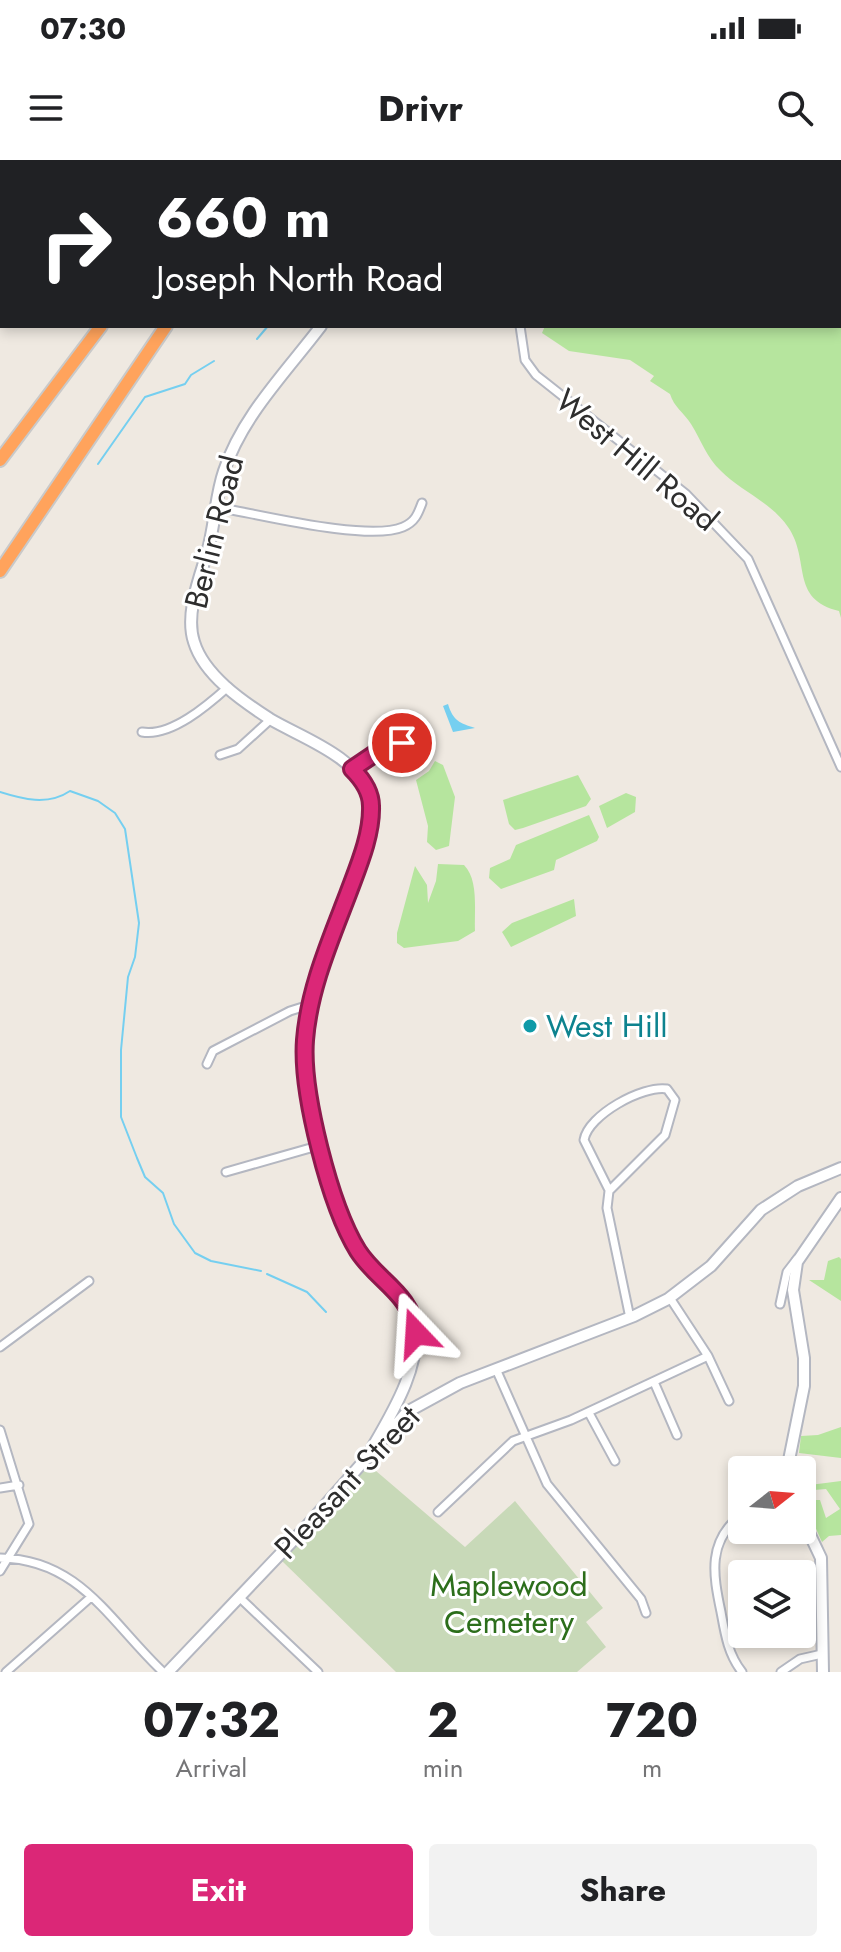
<!DOCTYPE html>
<style>
body{margin:0;font-family:Jost,sans-serif;background:#f2f2f2;color:#202124;height:100vh;display:flex;flex-direction:column;font-size:30px;white-space:nowrap}
*{box-sizing:border-box;margin:0}
p{font-size:26px;color:#757577}
.icon{flex:none;width:44px;height:44px;fill:none;stroke:currentColor;stroke-width:2;stroke-linecap:round;stroke-linejoin:round}
.map{position:relative;height:1512px;overflow:hidden}
.side{display:flex;flex-direction:column;background:#fff;flex:1}
.side>*{flex:none}
.guide{position:absolute;left:0px;top:0px;width:842px;height:168px;box-shadow:0 4px 12px #0003;background:#202124;color:#fff;overflow:hidden}
.needle{width:52px;rotate:73deg}
.controls{position:absolute;left:728px;top:1296px;display:grid;gap:16px}
.controls a{display:grid;place-items:center;width:88px;height:88px;border-radius:8px;background:#fff;box-shadow:0 4px 12px #0003;font-size:40px}
.pin{position:absolute;display:grid;place-items:center;width:68px;height:68px;color:#fff;margin:-34px;border:4px solid #fff;border-radius:50%;box-shadow:0 2px 8px #0007}
.me{position:absolute;width:88px;margin:-44px;rotate:340deg;stroke-linejoin:round;filter:drop-shadow(0 0 6px #0008)}
.turn{display:flex;align-items:center;gap:28px;height:168px;padding:0 24px;font-size:36px}
.turn .icon{width:104px;height:104px;stroke-width:2.5}
.turn b{display:block;font-size:56px;line-height:68px}
.eta{display:flex;justify-content:space-evenly;align-items:center;height:136px;text-align:center}
.eta b{font-size:48px;font-weight:700;line-height:56px}
.action{display:flex;gap:16px;margin-top:auto;padding:16px 24px}
.action a{flex:1;height:92px;border-radius:8px;background:#db2777;color:#fff;font-size:32px;font-weight:700;line-height:92px;text-align:center}
.action a+a{background:#f2f2f2;color:#202124}
.status{display:flex;justify-content:space-between;align-items:center;height:56px;padding:0 40px;background:#fff;direction:ltr}
.status svg{height:22px;fill:currentColor}
header{display:flex;justify-content:space-between;align-items:center;height:104px;padding:0 24px;background:#fff;font-size:36px;font-weight:700}
.map>svg:first-child{display:block}
</style>
<div class="status"><b>07:30</b><svg viewBox="0 0 49 12"><path d="M0 12V9h3v3zM5 12V6h3v6zM10 12V3h3v9zM15 12V0h3v12zM26 1h20v11H26zM47 4h2v5h-2z"/></svg></div>
<header><svg class="icon" aria-label="menu" viewBox="0 0 24 24"><path d="M4 6h16M4 12h16M4 18h16"/></svg>Drivr<svg class="icon" aria-label="search" viewBox="0 0 24 24"><circle cx="10" cy="10" r="6"/><path d="M15 15l6 6"/></svg></header>
<div class="map">
<svg width="841" height="1512" viewBox="0 0 841 1512">
<rect width="100%" height="100%" fill="#efe9e1"/>
<path fill="#b6e59e" d="M581,0H841V458L839,451C789,439 811,400 788,367C772,343 741,331 721,311C707,298 701,280 691,264C684,253 674,247 670,234L650,221L654,216L630,200L569,191L542,173L545,166H840V2Z
M435,601L443,605L455,637L449,686L436,690L427,682L428,666L416,620L429,611Z
M578,615L591,639L586,646L523,668L515,670L509,664L503,640Z
M626,633L636,637L635,652L607,668L599,646Z
M589,655L599,677L597,681L556,700L554,710L501,729L489,718L490,708L510,699L516,685Z
M438,704L464,705C479,720 474,751 475,771L458,781L404,788L397,783V773L415,706L427,725L428,743L436,721Z
M574,739L576,756L511,787L502,772L512,763Z
M839,1097L841,1099V1141L809,1120H824L828,1101Z
M841,1267V1298L799,1293L801,1276L818,1275Z
M841,1321V1375L829,1376L822,1382L803,1340H820L826,1358L840,1349L826,1329L802,1331V1326Z"/>
<path fill="#c8d9b8" d="M369,1305L465,1387L515,1341L603,1448L586,1462L606,1487L577,1512H396L282,1401Z"/>
<path fill="#75cff0" d="M448,544C453,561 460,563 475,568L453,572L443,546Z"/>
<g fill="none" stroke-linecap="round" stroke-linejoin="round">
<path stroke="#75cff0" stroke-width="2" d="M339,2V0
M257,179L268,166
M98,304L145,237L185,224L191,215L214,201
M0,632C22,639 48,646 70,631L98,641L115,653L125,669L139,763L135,797L128,817L121,890V957L137,998L145,1017L163,1033L174,1064L195,1093L211,1101L261,1111
M267,1114L307,1132L326,1152"/>
<defs>
<path id="street" d="M529,2V0
M520,166L525,200L536,215L686,334L748,399L841,607
M216,347C258,354 368,382 403,367C415,362 418,354 422,343
M142,572C171,577 208,545 228,527
M220,595L238,589L271,559
M352,609L389,584L402,583
M207,904L213,891L290,851L309,845
M226,1012L321,985
M609,1030L584,980C588,955 643,925 667,929L675,940L665,975L609,1031L607,1048L630,1158
M670,1138L708,1196L729,1241
M780,1144L787,1112L797,1099
M0,1187L89,1121
M496,1209L547,1324L641,1439L646,1453
M654,1222L677,1275
M589,1253L615,1301
M0,1270L29,1364L0,1411
M0,1328L19,1325
M438,1352L513,1281L571,1260L708,1196
M0,1398C80,1399 110,1462 163,1512
M239,1437L318,1512
M6,1512L91,1437
M742,1512C728,1494 725,1474 721,1452C713,1414 707,1381 742,1354
M781,1512L800,1499L822,1494"/>
<path id="secondary" d="M406,2L407,0
M321,166C287,211 242,256 224,311C215,337 215,366 207,393C199,419 185,455 194,482C204,515 242,541 270,559C302,578 358,596 370,637C383,681 311,809 306,866C301,927 326,1039 358,1091C374,1117 408,1130 414,1161C423,1203 393,1252 372,1288
M787,1310L804,1226V1198L793,1130L797,1102L841,1038
M802,1358L821,1398L823,1512
M168,1512L305,1368L407,1252L460,1223L634,1156L668,1139L711,1106L761,1050L798,1026L841,1008"/>
<path id="highway" d="M225,2L226,0
M278,2L280,0
M0,300L101,166
M0,411L166,166"/>
</defs>
<use href="#street" stroke="#b4b7c1" stroke-width="11"/>
<use href="#secondary" stroke="#b4b7c1" stroke-width="14"/>
<use href="#highway" stroke="#c9c9c9" stroke-width="16"/>
<use href="#street" stroke="#fff" stroke-width="7"/>
<use href="#secondary" stroke="#fff" stroke-width="10"/>
<use href="#highway" stroke="#ffa35c" stroke-width="12"/>
</g>
<g fill="none" stroke-linecap="round" stroke-linejoin="round">
<defs>
<path id="route" d="M402,583L389,584L352,609C362,619 371,631 371,646C372,675 358,707 348,734C330,781 309,829 305,880C301,932 330,1046 358,1091C378,1122 411,1133 416,1173"/>
</defs>
<use href="#route" stroke="#8e194d" stroke-width="20"/>
<use href="#route" stroke="#db2777" stroke-width="14"/>
</g>
<circle fill="#0f9aa8" stroke="#fff" stroke-width="3" cx="530" cy="866" r="8"/>
<g text-anchor="middle" dominant-baseline="central" stroke-width="6" stroke-linejoin="round" paint-order="stroke">
<g font-size="32" fill="#2e2e2e" stroke="#fff">
<text transform="translate(637 300) rotate(40)">West Hill Road</text>
<text transform="translate(214 372) rotate(-76)">Berlin Road</text>
<text transform="translate(347 1322) rotate(-47)">Pleasant Street</text>
</g>
<g font-size="32" fill="#0d838f" stroke="#fff" text-anchor="start">
<text x="546" y="866">West Hill</text>
</g>
<g font-size="32" fill="#2c6e1b" stroke="#fff">
<text x="509" y="1425">Maplewood<tspan x="509" dy="37">Cemetery</tspan></text>
</g>
</g>
</svg>
<div class="controls">
<a><svg class="needle" viewBox="-14 -14 28 28"><path d="M0-13l5 13h-10z" fill="#e53935"/><path d="M0 13l5-13h-10z" fill="#757577"/></svg></a>
<a><svg class="icon" aria-label="layers" viewBox="0 0 24 24"><path d="M12 4l9 5-9 5-9-5zM3 14l9 5 9-5"/></svg></a>
</div>
<div class="pin" style="left:402px;top:583px;background:#d93025"><svg class="icon" aria-label="arrive" viewBox="0 0 24 24"><path d="M6 21V4h12l-3 4 3 4H6"/></svg></div>
<svg class="me" style="left:416px;top:1173px" viewBox="-20 -20 40 40"><path d="M0-17L14 15 0 8-14 15z" fill="#db2777" stroke="#fff" stroke-width="4"/></svg>
<div class="guide">
<div class="turn"><svg class="icon" aria-label="right" viewBox="0 0 24 24"><path d="M7 20v-9h11M14 6l5 5-5 5"/></svg><div><b>660 m</b>Joseph North Road</div></div>
</div>
</div>
<section class="side">
<div class="eta">
<div><b>07:32</b><p>Arrival</p></div>
<div><b>2</b><p>min</p></div>
<div><b>720</b><p>m</p></div>
</div>
<div class="action"><a>Exit</a><a>Share</a></div>
</section>
